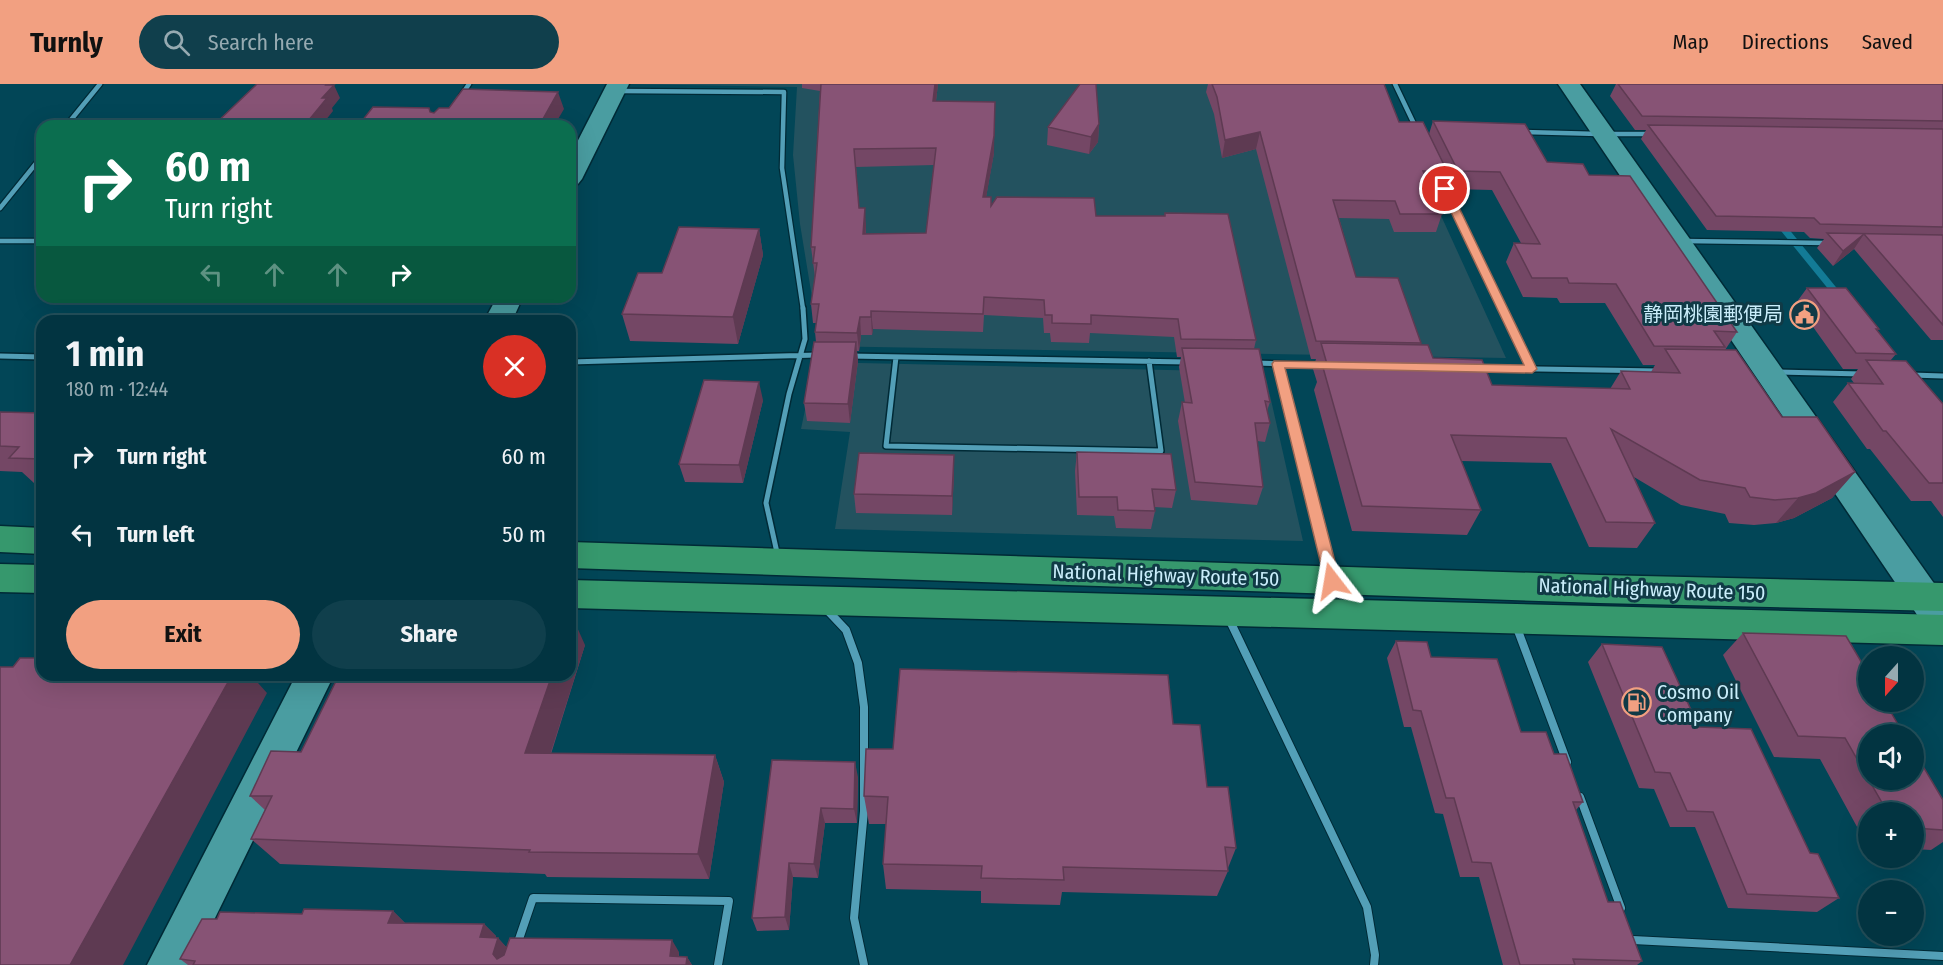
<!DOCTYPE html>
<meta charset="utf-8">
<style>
body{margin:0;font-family:"Fira Sans Condensed","Noto Sans JP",sans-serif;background:#103f4c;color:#f1f3f6;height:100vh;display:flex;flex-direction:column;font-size:22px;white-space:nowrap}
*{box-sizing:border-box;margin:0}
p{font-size:20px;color:#96aab1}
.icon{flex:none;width:33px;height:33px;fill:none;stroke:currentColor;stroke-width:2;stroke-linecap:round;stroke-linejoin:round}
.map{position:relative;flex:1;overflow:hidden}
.side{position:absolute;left:36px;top:231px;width:540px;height:366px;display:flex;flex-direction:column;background:#023441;border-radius:18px;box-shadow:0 6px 24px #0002,0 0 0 2px #234f5a}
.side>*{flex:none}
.hud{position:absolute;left:36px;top:36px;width:540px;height:183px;border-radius:18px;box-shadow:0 6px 24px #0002,0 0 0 2px #234f5a;background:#0b6e4f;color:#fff;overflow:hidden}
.needle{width:39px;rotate:201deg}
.buttons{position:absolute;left:1858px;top:562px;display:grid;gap:12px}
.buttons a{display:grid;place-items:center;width:66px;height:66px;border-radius:50%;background:#023441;box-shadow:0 6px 24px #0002,0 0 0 2px #234f5a;font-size:30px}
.pin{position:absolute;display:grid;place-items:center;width:51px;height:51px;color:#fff;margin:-26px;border:3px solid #fff;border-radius:50%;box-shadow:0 2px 6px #0007}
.me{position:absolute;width:66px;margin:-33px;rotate:346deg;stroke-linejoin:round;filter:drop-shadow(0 0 4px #0008)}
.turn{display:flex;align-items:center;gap:21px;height:126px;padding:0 30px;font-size:27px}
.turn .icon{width:78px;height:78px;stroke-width:2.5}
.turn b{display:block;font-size:42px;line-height:51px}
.lanes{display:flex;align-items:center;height:57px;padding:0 30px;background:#0003;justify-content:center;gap:30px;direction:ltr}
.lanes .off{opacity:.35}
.round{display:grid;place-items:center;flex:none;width:63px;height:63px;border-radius:32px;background:#103f4c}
.overview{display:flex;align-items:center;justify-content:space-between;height:102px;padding:0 30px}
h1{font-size:36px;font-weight:700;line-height:45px}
.action{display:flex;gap:12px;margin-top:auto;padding:12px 30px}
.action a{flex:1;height:69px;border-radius:36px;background:#f2a081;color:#111;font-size:24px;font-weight:700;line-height:69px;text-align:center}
.action a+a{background:#103f4c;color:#f1f3f6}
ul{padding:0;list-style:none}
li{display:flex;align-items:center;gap:18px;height:78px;padding:0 30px}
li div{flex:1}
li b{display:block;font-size:22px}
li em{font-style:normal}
header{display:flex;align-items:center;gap:36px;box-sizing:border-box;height:84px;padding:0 30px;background:#f2a081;color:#111}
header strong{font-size:28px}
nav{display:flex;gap:33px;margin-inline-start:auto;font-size:21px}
.search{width:420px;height:54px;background:#103f4c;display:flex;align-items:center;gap:15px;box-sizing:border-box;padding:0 21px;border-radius:33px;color:#96aab1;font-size:22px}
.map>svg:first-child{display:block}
</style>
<header>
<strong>Turnly</strong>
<div class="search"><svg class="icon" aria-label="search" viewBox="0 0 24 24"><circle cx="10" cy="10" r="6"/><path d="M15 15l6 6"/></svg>Search here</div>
<nav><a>Map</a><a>Directions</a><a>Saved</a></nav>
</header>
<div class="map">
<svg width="1943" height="881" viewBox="0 0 1943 881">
<rect width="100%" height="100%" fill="#024657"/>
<path fill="#23525f" d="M627,0H1381L1506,274L816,262L818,250L800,140L793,71L797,3Z
M815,278L1255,288L1266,294L1303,457L835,445L850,348L801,345Z"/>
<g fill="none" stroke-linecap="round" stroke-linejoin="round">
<path fill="#137b96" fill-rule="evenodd" d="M1776,132L1779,133L1844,213V217H1838L1773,137V133Z"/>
<defs>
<path id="street-far2" d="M1395,0L1416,44
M618,7L784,8L782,84L803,225
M461,12L469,0
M66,42L100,0
M1522,48L1599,50
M1609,50H1650
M1439,93L1502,225
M0,124L42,72
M0,157H42
M1683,157L1826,159"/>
<path id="street-far1" d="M1502,224L1531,285
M0,272L42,273
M849,272L1187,278
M896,273L886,362L1161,367L1149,277
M570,278L818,271
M1254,279L1322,281
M1278,280L1330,488
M1479,284L1658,287
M1776,288L1862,290
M1911,291L1943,292
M778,473L766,419L789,310L805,255L803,224"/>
<path id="street" d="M828,527L846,546L858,579L864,623V727L854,834L864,881
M1230,537L1367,823L1375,871L1374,881
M1517,544L1567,678
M1580,713L1621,824
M1633,856L1943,872
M517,861L533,814L729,817L718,881"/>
<path id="secondary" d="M607,0H629L582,95L578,100L570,102V72Z
M1558,0H1580L1943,512V555L1930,550Z
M497,213H523L512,237H484Z
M296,591H334L192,881H147Z"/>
<path id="highway" d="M0,442L42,444V470L0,468Z
M570,458L1600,491L1943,499V527L1600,519L570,484Z
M0,480L42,481V509L0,508Z
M570,496L1943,531V561L570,524Z"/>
</defs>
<use href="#street-far2" stroke="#002a36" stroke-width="7"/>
<use href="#street-far1" stroke="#002a36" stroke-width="8"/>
<use href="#street" stroke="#002a36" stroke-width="10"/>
<use href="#secondary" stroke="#002a36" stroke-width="3"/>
<use href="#highway" stroke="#002a36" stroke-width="3"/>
<use href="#street-far2" stroke="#539fb7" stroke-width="4.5"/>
<use href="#street-far1" stroke="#539fb7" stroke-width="5"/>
<use href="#street" stroke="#539fb7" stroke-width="8"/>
<use href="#secondary" fill="#4a9da1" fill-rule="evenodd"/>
<use href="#highway" fill="#36986d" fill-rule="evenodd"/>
</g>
<path fill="#744765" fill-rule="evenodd" d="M802,0H938L936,17L994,69L986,113L991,122L1096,132H1164L1165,129L1256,256L1254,265L1270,318L1267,327L1270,339L1265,358L1257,357L1263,403L1257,421L1191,416L1178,337L1182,318L1185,319L1179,283L1181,273H1177L1174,253L1090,249L1089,259L1051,258L1050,249H1044L1043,234L984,231L983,248L873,245L872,251H861L859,267H857L858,277L850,339L807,337L804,319L816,258L815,248L817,239H813L811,220L815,193L811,163L820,7L802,4ZM934,81L926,149L866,150V141L859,124L856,83Z
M1208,0H1384L1399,38L1429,50L1433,37L1547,78L1589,91L1737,248L1725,266L1782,333L1855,388L1832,414L1794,434L1776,439L1754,441L1729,439L1725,430L1681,421L1634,393L1655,439L1637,464L1589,463L1551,379L1461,377L1481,426L1467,451L1352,447L1314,306L1317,298L1313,285L1316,275H1311L1256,65L1222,74L1214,30L1206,8ZM1445,93L1451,105L1492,106L1521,159H1514L1506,178L1523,213L1557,214L1560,219H1605L1643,281H1655L1651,288L1621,287L1610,305L1492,301L1433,274L1420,261L1421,259L1356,193L1339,134L1389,135L1394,148H1436L1442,130L1431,105H1441Z
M1616,0H1943V256H1931L1854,165L1833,182L1817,164L1824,155L1810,154L1804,148L1707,146L1641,55L1646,46H1635L1610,12Z
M1099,40L1098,58L1089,70L1047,61L1048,43Z
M759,145L763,171L738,260L630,257L622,230L662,189Z
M1807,204L1879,245L1877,247L1896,270L1890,277L1943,320V433L1931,417H1911L1870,365H1867L1833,318L1848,299H1854L1851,295L1858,285H1843L1796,219Z
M763,316L743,399L685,398L679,380Z
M0,328L42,329V400L34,399L22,388L0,387Z
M1077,368L1176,406L1172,424L1154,423L1155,427L1151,445L1116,444L1114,432L1077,431L1075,387Z
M954,371V390L952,431L856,429L854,410Z
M1743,549L1943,716V758L1931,766L1914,765V729H1869V763H1868L1820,675L1774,673L1723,571Z
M1396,557L1431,573L1521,648L1554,670L1583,718L1576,726L1608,818L1642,877L1637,881H1503L1479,793H1460L1443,730L1435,729L1411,643H1404L1387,574Z
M1602,560L1699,643L1810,769L1839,814L1817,828L1728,824L1695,743H1670L1654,705L1639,704L1588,578Z
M585,561L551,670L715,671L724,698L709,795L547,793L545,790L280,780L251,755L265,726L250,712L301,668Z
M1173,640L1207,703L1236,764L1228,784V787L1217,812L1062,808L1060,821L981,819V807L886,805L883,780L886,740H869L864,712L893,665Z
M772,676L858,693L857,739H825L818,794L793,793L789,846L757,847L752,834Z
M393,827L405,839L484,840L496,852L495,854H498L507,864L679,868V873H687L692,881H188L180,875L302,830Z"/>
<path fill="#5e3a52" d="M327,0H330L332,3L334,1L340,14L332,24L333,27L321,42H304L322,14Z
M935,0H938L934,34L933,17Z
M558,8L564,25L554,42H539Z
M995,18L994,69L983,131V113Z
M1099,40L1098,58L1089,70L1091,53Z
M1260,48L1256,65L1222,74L1225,56Z
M865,124L866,141L865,168L863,150Z
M759,145L763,171L738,260L733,233Z
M1864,150L1854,165L1833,182L1843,167Z
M871,227L873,245L872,251L871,233Z
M860,233L861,251L859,267L857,249Z
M856,258L858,277L850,339L848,320Z
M759,298L763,316L743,399L739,381Z
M954,371V390L952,431V412Z
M1855,388L1832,414L1794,434L1776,439L1798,414Z
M572,532L585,561L542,696L525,669L552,591H570V537Z
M232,591H251L267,609L123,881H70Z
M715,671L724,698L709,795L698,770Z
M855,678L858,693L857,739L854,725Z
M821,724L825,739L818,794L814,780Z
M789,779L793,793L789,846L785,833Z
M393,827L406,840L388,839Z
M484,840L496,852L492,866L480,853Z
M498,854L509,866L503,881L493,870Z
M672,856L679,868L678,881L670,872Z
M687,873L692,881H686Z"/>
<path fill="#875375" stroke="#5e3a52" stroke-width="1.5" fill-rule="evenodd" d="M257,0H327L326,1H334L322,14H327L304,42H213Z
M821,0H935L933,17L995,18L994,52L983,113H991V122L997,113L1094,114L1096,132H1165V129L1228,130L1256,256L1181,255L1178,235L1091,231V240L1052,239V231H1045L1044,216L984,213L983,230L871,227V233H860L857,249L815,248L819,220H811L817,179H813L815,163H811ZM936,64L926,149L863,150L865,124H859L854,65Z
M1080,0H1096L1099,40L1091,53L1048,43Z
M1212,0H1384L1399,38H1423L1447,87H1423L1442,130H1400L1395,117L1333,116L1356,193L1398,194L1421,259L1316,257L1260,48L1225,56L1217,13Z
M1618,0H1943V37L1642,32Z
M463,5L558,8L539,42H358L373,23L429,24L430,28L434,29L439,24H449Z
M1433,37L1525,40L1547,78L1583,80L1589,91L1630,92L1737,248L1714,247L1725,263L1654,262L1616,200L1569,199L1567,194H1532L1514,159L1540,160L1500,88L1458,87Z
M1648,41L1943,45V143L1820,140L1814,134L1716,132Z
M679,143L759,145L733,233L622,230L638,189H662Z
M1827,149L1943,151V241L1864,150L1843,167Z
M1807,204H1846L1879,245H1876L1896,270L1856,269Z
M814,258H856L848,320L804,319Z
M1321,259L1428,261L1433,274L1482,276L1492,301L1630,305L1621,287L1680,289L1665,265L1736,266L1782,333H1817L1855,388L1816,409L1798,414L1775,416L1750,413L1745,404L1700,396L1611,345L1655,439L1606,438L1566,354L1451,351L1481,426L1362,422L1322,280H1327Z
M1182,264L1259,265L1270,318L1265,317L1270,339H1255L1263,403L1195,398L1182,318L1192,319Z
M1866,276L1906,277L1943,320V399H1929L1886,347H1883L1848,299L1883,300Z
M704,296L759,298L739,381L679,380Z
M0,328L42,329V375L9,374L19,363L0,362Z
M1077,368L1171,370L1176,406L1152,405L1155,427L1118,426L1117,413H1079Z
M859,369L954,371L952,412L854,410Z
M1743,549L1846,552L1869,591V618H1885L1904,651H1869V696L1845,654L1798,652Z
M1396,557L1427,558L1431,573L1497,575L1521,648H1546L1554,670H1566L1583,718H1573L1608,818H1620L1642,877L1573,875L1575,881H1520L1491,779L1472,778L1454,714H1446L1421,627L1413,626Z
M1602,560L1662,563L1699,643L1751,645L1810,769L1818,770L1839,814L1747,810L1713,728L1687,727L1670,689L1655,688Z
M20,574H42V591H232L70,881H0V583H13Z
M900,585L1168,591L1173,640L1200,641L1207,703H1228L1236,764L1225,763L1228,787L1063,783L1064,796L981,794L982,782L883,780L888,713L864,712L866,665H893Z
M339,591H552L525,669L715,671L698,770L529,768L530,766L251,755L272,712H250L271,667L301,668Z
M1914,667L1943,716V746L1914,744V729H1888L1869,696H1914Z
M772,676L855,678L854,725L821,724L814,780L789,779L785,833L752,834Z
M304,825L393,827L388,839L484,840L480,853L498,854L493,870L497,875L504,871L510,854L672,856L670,872L687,873L686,881H193L195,877L180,875L202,835H217L220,828L302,830Z"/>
<path fill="#f2a081" stroke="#9d6854" stroke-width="1.5" d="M1442,103L1450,105L1537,285L1532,289L1285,284L1340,497L1337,501H1327L1325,497L1272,280L1274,277L1524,281L1440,105Z"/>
<defs>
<symbol id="civic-ring" viewBox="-11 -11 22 22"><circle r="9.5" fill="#103a46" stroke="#f2a081" stroke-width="1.5"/><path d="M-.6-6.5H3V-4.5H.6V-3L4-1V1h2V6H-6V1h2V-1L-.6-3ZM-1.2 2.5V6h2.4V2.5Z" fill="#f2a081"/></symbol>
<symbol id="fuel-ring" viewBox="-11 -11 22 22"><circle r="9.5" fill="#103a46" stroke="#f2a081" stroke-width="1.5"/><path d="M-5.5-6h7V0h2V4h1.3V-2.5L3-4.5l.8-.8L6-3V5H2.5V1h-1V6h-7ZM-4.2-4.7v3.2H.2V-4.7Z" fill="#f2a081"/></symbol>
</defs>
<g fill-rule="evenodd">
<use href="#civic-ring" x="1788" y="214" width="33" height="33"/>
<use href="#fuel-ring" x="1620" y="602" width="33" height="33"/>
</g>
<g text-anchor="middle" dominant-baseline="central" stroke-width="6" stroke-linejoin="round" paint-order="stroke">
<g font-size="20" fill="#caeefb" stroke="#103a46" text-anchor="end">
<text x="1783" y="230">静岡桃園郵便局</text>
<text x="1657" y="608" text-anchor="start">Cosmo Oil<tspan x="1657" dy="23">Company</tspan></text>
</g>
<g font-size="20" fill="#caeefb" stroke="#103a46">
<text transform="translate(1166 491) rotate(2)">National Highway Route 150</text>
<text transform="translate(1652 505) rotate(2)">National Highway Route 150</text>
</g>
</g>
</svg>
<div class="buttons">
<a><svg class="needle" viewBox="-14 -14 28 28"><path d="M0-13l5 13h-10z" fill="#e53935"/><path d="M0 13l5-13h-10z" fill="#96aab1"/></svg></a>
<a><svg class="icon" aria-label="sound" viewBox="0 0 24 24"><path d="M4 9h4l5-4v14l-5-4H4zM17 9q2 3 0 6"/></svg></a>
<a>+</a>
<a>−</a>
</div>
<div class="pin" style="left:1445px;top:105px;background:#d93025"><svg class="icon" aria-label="arrive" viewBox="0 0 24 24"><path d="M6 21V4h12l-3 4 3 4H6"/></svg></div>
<svg class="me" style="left:1332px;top:497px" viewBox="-20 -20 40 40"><path d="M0-17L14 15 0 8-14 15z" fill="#f2a081" stroke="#fff" stroke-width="4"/></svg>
<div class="hud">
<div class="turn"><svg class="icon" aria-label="right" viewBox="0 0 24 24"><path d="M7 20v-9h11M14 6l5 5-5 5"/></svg><div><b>60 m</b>Turn right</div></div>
<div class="lanes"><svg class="icon off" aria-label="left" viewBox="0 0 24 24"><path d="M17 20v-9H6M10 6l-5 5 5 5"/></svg><svg class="icon off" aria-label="ahead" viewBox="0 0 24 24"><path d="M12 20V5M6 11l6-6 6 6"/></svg><svg class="icon off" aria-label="ahead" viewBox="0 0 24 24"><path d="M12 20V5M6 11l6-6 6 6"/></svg><svg class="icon" aria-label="right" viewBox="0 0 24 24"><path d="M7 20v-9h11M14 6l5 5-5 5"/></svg></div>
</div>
<section class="side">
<div class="overview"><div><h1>1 min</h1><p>180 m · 12:44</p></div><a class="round" style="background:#d93025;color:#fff"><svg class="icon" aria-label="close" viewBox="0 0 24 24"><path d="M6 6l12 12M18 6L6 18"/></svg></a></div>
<ul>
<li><svg class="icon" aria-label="right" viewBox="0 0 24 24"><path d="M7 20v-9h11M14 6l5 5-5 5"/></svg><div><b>Turn right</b></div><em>60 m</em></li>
<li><svg class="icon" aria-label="left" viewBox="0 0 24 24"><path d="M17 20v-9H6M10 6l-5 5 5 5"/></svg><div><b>Turn left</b></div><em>50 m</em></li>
</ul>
<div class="action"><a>Exit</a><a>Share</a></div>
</section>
</div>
